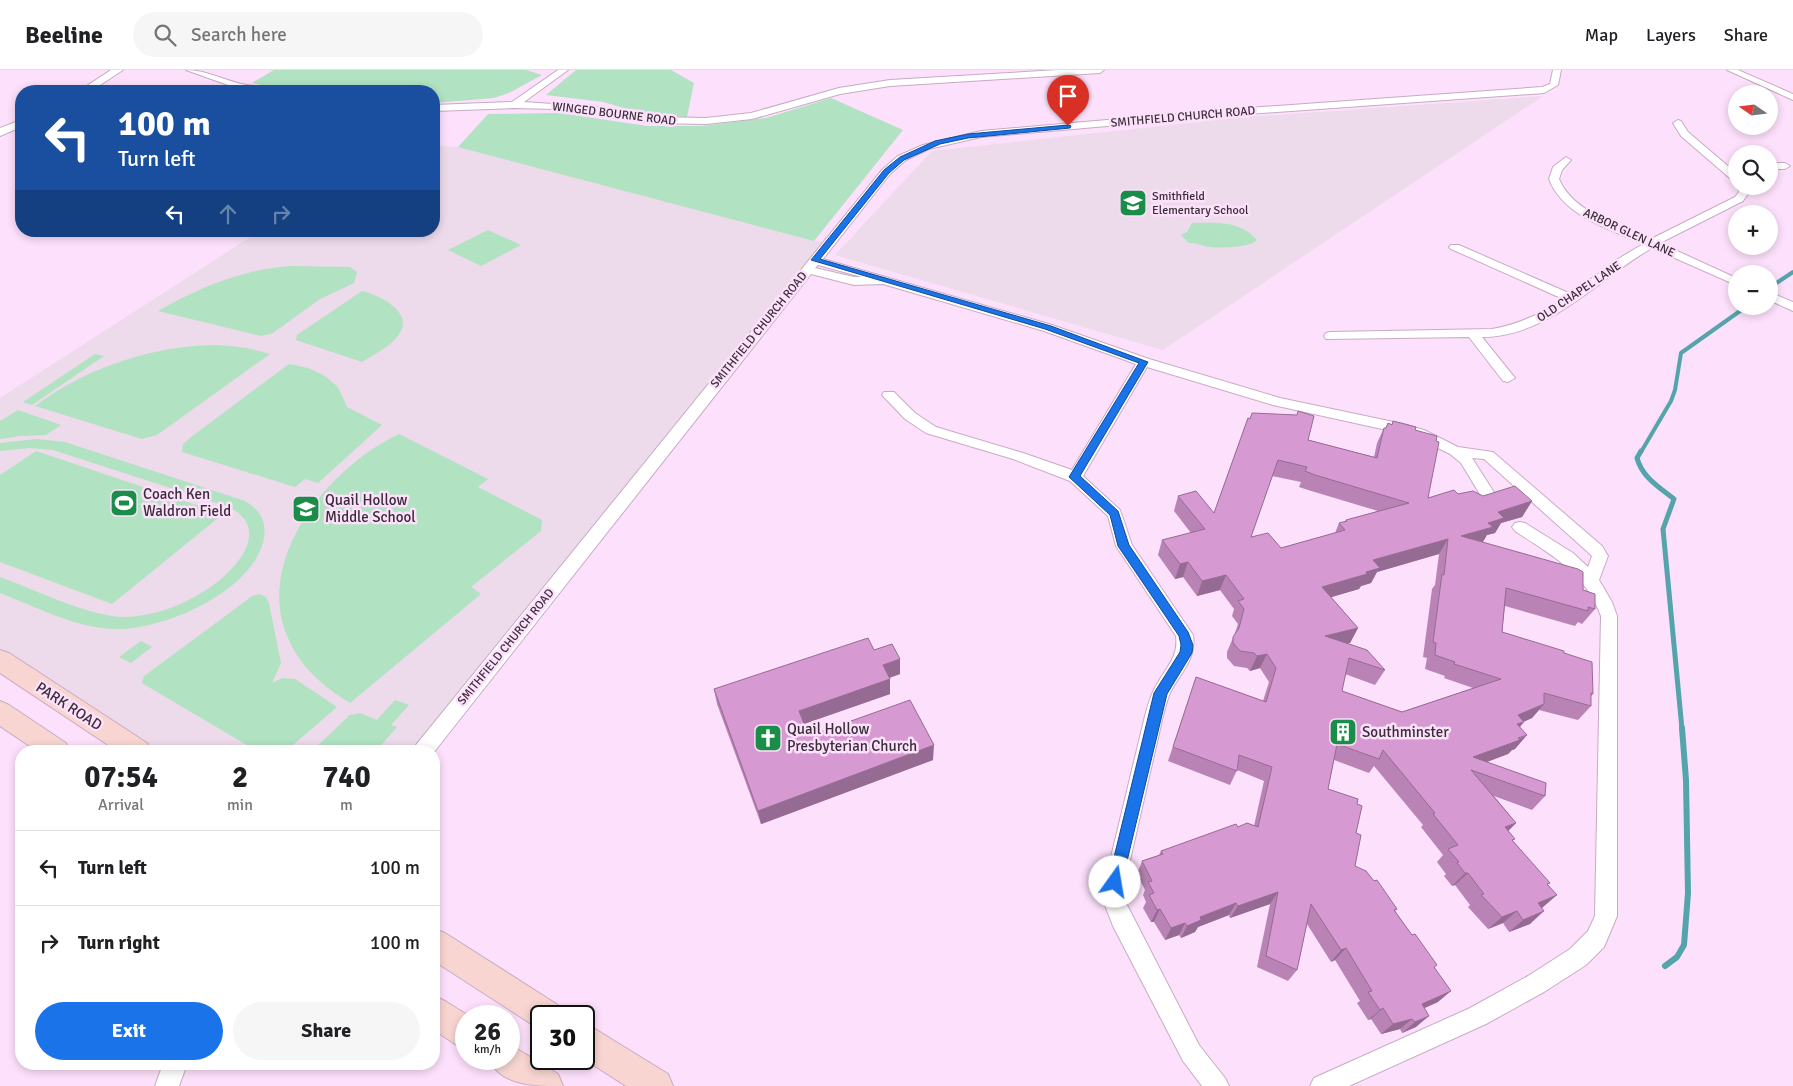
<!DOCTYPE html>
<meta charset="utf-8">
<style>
body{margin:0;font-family:Signika,sans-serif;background:#f6f6f6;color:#202124;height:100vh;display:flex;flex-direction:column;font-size:19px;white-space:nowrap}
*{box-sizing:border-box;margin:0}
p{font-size:16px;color:#757577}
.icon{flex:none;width:28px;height:28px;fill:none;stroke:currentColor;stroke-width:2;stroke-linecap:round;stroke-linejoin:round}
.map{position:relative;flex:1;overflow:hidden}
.details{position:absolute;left:15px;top:675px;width:425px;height:325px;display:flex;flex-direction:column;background:#fff;border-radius:20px;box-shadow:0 2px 8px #0003}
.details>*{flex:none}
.hud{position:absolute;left:15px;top:15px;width:425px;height:152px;border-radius:20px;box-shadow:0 2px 8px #0003;background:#1a4fa0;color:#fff;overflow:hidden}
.needle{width:32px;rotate:284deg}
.controls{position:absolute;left:1728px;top:15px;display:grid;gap:10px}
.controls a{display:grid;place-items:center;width:50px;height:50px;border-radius:50%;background:#fff;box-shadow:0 2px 8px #0003;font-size:25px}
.speed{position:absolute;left:455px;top:935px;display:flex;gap:10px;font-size:25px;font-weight:700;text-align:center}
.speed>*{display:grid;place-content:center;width:65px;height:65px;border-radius:50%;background:#fff;box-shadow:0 2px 8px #0003;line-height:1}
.speed small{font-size:12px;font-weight:400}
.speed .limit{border:2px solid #111;border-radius:8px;background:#fff;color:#111}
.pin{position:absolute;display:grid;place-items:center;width:42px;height:42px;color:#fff;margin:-51px -21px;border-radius:50% 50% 50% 0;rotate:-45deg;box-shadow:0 0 5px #0007}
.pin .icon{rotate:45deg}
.me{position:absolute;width:55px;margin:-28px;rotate:13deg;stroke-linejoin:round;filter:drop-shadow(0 0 4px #0008)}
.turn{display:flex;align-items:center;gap:18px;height:105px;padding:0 20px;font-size:22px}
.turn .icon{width:65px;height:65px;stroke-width:2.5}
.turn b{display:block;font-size:35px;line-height:42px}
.lanes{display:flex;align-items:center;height:48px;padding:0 20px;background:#0003;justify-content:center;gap:25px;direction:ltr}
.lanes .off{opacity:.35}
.eta{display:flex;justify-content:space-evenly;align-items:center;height:85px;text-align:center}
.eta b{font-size:30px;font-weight:700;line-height:35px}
.primary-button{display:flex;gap:10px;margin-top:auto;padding:10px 20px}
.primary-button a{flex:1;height:58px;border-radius:30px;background:#1a73e8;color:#fff;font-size:20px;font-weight:700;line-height:58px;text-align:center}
.primary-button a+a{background:#f6f6f6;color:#202124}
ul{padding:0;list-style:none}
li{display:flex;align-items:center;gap:15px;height:75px;padding:0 20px;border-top:1px solid #e0e0e0}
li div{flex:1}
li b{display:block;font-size:19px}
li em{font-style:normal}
header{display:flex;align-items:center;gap:30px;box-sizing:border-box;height:70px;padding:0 25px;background:#fff;border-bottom:1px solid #e0e0e0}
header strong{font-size:24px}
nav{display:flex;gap:28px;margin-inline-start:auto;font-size:18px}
.search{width:350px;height:45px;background:#f6f6f6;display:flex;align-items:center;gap:12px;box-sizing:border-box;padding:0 18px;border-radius:28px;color:#757577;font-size:19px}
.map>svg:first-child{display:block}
</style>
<header>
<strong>Beeline</strong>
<div class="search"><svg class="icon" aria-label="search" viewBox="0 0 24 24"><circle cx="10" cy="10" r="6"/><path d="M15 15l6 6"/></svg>Search here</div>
<nav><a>Map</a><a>Layers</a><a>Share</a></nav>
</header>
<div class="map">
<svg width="1793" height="1016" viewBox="0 0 1793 1016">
<rect width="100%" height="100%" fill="#fde0fb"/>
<path fill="#eddaea" d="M1543,26L1163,280L835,185L932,81L1235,48Z
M434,75L458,77L825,173L418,681H157L0,580V328L260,161H434Z"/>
<path fill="#b1e2c2" d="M274,0H526L542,5L509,23L494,28L434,33V21H286L252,13Z
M576,0H671L694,13L687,47L645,44L603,32L546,25Z
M831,28L903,60L814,171L458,77L488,44L560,43L647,56H702L766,48Z
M1192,153C1216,153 1239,150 1257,170C1250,178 1219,178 1208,177C1200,175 1198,173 1189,173L1181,165L1187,162Z
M488,160L521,175L481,196L448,180Z
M292,196L350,197L357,202L354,213L320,229L273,263L261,266L158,241C200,217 244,199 292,196Z
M362,221C381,226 417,243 397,267C388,278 373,285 362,292L296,270L297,265Z
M219,275L247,278L270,284L157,365L142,369L35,336C87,297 155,275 219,275Z
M95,284L104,286L32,335L23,332Z
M289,294L308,298L325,306L338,317L347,337L382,355L318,413L305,409L295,417L182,382L183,374L191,367Z
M18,340L61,355L46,365L20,366L0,369V351Z
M399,364L488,409L478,417L542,450L541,461L471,517L481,524L350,633C324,617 300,597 288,568C253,489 330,396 399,364Z
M37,369L65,372L245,431C259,439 267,451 264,468C254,520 171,556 124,559C81,561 39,538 0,523V507C33,519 92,548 126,547C152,546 179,537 201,523C231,507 278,458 226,436L53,380L29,378L0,381V373Z
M36,381L223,444L112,534L0,492V405Z
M259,524L266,527L269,533L281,593L272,613L282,608L295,609L337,637L286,681H257L142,613L144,606L247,530L250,527Z
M141,571L152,577L131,593L119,587Z
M395,630L409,635L391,655L397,657L376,681H312L350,645L360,643L377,650Z"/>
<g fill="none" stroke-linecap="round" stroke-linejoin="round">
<path stroke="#55a4ac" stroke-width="4" d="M1769,218L1793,202
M1641,382L1671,331L1675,320L1681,283L1747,236"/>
<path stroke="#55a4ac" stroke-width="5" d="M1641,381L1637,388C1642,407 1659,417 1674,429L1663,459L1682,659"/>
<path stroke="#55a4ac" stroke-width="6" d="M1665,896L1677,887L1684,875L1688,823L1686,710L1682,658"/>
<defs>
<path id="minor" d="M186,0C207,0 225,11 246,15C256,17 269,15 276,21H245Z
M558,0H568L524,32L596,37L651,47L706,48L751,43L839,18L890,10L1058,0H1104L1100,3L890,16L840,24L752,49L706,54L651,53L596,43L556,39L514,38L434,41V35L512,32Z
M1553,0H1561L1558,15L1544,23L1221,46L981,67L929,79L906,90L890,104L823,189L1052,255L1149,289L1280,328L1403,354L1424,360L1458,377L1493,382L1602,476L1608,486L1599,510L1612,532L1617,546V846L1604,877L1586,895L1544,922L1486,954L1349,1016H1310L1314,1008L1470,938L1528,906L1570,879L1588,861L1595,846L1601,546C1585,502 1551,485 1515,461L1512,457L1515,453L1520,452L1525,453L1573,483L1588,497L1592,486L1590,484L1484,389L1472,388L1497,427L1494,431L1489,432L1484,431L1461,393L1450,384L1414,366L1273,335L1147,297L1083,406L1120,440L1132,475L1193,565C1197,589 1180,603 1170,623C1167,630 1165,638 1163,646L1125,812L1126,833L1199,975L1225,1008L1229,1016H1202L1183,991L1113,856L1104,833L1105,812L1145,646C1148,636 1150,626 1156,616C1165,599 1179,587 1176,566L1116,476L1108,446L1070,411L1013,389L926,363L905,349L882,325L884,322H894L915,343L936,357L1023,383L1072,400L1136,294L1044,261L883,214L854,215L811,204L434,682L414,681L416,675L882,100L898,86L923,75L981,61L1221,40L1542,17L1550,14ZM818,195L862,207H854L815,198Z
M1727,0H1738L1793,24V30Z
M1678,50L1681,51L1688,62L1736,103V111L1732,110L1681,66L1673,53Z
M1566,87L1571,90L1562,100L1559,109C1573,143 1620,155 1651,169L1735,127L1739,122L1737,116H1747L1749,122L1743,131L1660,173L1736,208V215L1652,178C1596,210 1551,266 1482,267L1515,308L1508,312L1503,311L1469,267L1326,269L1324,266L1326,263L1330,262L1492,259C1519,254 1541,244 1563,229L1451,179L1449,177L1451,175H1459L1571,224L1618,189L1643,174C1609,159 1563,146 1549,109L1553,97Z
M1769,93H1785L1790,96L1785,99H1769Z
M1769,222L1793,232V241L1769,230Z
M163,994H187L179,1016H155Z"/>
<path id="tertiary" d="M111,0H123L91,21H79Z
M21,50V57L0,66V58Z"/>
<path id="secondary" d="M0,580L9,583L147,673L151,681H117L0,603Z
M0,631L9,635L66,673L70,681H37L0,656Z
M434,859L445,863L558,935L563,946H541V959L536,957L434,891Z
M434,926L445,931L469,946H466V979L455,974L434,960Z
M584,954L595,959L668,1004L673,1016H626L584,989Z
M509,974L558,1004L563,1016C534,1016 501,1016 489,989H509Z"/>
</defs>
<use href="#minor" stroke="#c7abc4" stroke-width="2"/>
<use href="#tertiary" stroke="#c7abc4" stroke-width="2"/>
<use href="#secondary" stroke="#c7abc4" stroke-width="2"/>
<use href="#minor" fill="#fff" fill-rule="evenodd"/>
<use href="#tertiary" fill="#fff" fill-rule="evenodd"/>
<use href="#secondary" fill="#f8d5d0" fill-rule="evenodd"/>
</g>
<path fill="#b984b5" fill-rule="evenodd" d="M1248,348L1308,370L1374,387L1377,373L1384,358H1386L1388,353L1392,354L1393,351L1415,360L1428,428L1458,424L1532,431L1522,447L1501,453L1495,463L1487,465L1482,472L1583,520L1595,539L1582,554L1578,552L1575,556L1505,536L1502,562L1564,583L1593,624L1591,626V636L1578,650L1539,640L1532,648L1524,651L1520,657L1515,679L1512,680L1508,684L1487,692L1545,726L1532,740L1494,726L1516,753L1508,761L1513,771L1548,814L1541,838L1530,854L1509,862L1503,853L1488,859L1468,837L1470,835L1455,815L1452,816L1444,806L1446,804L1437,792L1443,785L1421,757L1423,755L1374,696L1369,703L1334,690L1328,719L1357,734L1356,763L1355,796L1374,811L1397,839L1395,841L1434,898L1438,932L1424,938L1416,957L1402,963L1400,959L1381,964L1371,949L1368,950L1357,933L1360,931L1335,890L1331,892L1307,854L1297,900L1288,911L1257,897L1270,834L1230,848L1229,845L1198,857L1195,862L1181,868L1179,865L1165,870L1154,852H1151L1143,838L1146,832L1143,825L1145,820L1137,804L1142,791L1159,785L1161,781L1238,757L1254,756L1264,711L1237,700L1230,715L1168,691L1196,607L1263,631L1269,612L1260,598L1250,601L1247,598L1234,596L1227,588V582L1235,563L1238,554L1232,546L1234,539L1220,520L1197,526L1183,507L1175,509L1158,485L1162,470L1191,463L1174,441L1178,426L1214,443ZM1272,406L1301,412L1299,417L1308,420L1378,441L1346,450L1344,452L1339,453L1335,463L1281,478L1251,467ZM1439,484L1435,515L1432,519L1423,587L1427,588L1425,599L1445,606L1444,608L1473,618L1402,642L1342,621L1345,604L1375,615L1385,600L1346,574L1350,573L1358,558L1331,527L1359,519L1361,516L1371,513L1377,502Z
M874,580L900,589V604L889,608L890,624L804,654L809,666L933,690L761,754L717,634L714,619Z"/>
<path fill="#966b93" d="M1532,431L1522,447L1501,453L1495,463L1487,465L1483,472L1451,481L1461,466L1488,453L1498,442Z
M1448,469L1439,484L1377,502L1371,513L1361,516L1359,519L1315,532L1322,517L1373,490Z
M1188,492L1183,507L1175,509L1180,494Z
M1226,505L1220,520L1197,526L1202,511Z
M1358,558L1350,573L1317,581L1325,566Z
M1267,584L1260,598L1250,601L1257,586Z
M900,589V604L883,610V595Z
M890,609V624L801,655L799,641Z
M1544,634L1532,648L1521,653L1524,652L1512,666L1518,645Z
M1527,665L1515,679L1512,680L1508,684L1462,701L1473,687Z
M934,675L933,690L761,754L758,741Z
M1516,753L1503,766L1505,757Z
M1465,803H1468L1455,815L1452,816Z
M1278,822L1270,834L1230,848L1238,836Z
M1557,825L1542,838L1523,845L1538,833Z
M1236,833L1229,845L1198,857L1195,862L1181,868L1187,856L1200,847Z
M1160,839L1154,852H1151L1157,840Z
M1517,841L1503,853L1488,859L1502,847Z
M1544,841L1530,854L1509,862L1523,850Z
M1185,853L1179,865L1165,870L1171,858Z
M1346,878L1335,890L1331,892L1341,880Z
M1451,921L1438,932L1409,945L1422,934Z
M1383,938L1371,949L1368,950L1380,940Z
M1429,946L1416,957L1402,963L1415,952Z
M1412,949L1400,959L1381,964L1393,954Z"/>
<path fill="#d799d2" stroke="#966b93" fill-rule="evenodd" d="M1298,341L1314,346L1308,370L1377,388L1384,358H1386L1388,353L1392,355L1393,351L1416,357L1415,360L1437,366L1436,371L1439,372L1428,428L1454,420L1458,424L1473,421L1483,426L1515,416L1532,431L1498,442L1504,448L1488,453L1493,457L1461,466L1578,499L1583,502V520L1595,524V539L1588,537V541L1506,518L1502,562L1564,581V583L1592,592L1593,624L1591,623V636L1544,623V634L1518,645L1524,652L1517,654L1527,665L1518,668L1520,670L1473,687L1546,713L1545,726L1471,700L1516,753L1505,757L1515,769L1512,770L1550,813L1547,814L1557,825L1538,833L1544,841L1523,850L1517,841L1502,847L1481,825L1484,824L1468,803H1465L1457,793L1459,792L1448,779L1458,775L1433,744L1435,743L1383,680L1379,689L1337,674L1328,719L1358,729L1357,734L1362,736L1356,763L1361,765L1355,796L1366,801L1374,811L1377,810L1397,839L1394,840L1412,865L1415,864L1437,895L1434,897L1451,921L1422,934L1429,946L1415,952L1412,949L1393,954L1383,938L1380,940L1368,922L1372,921L1346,878L1341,880L1311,834L1297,900L1266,886L1278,822L1238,836L1236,833L1200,847L1201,850L1187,856L1185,853L1171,858L1160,839L1157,840L1149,825L1154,823L1148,812L1152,811L1142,791L1163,784L1161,781L1236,754L1238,757L1247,753L1258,757L1272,697L1239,685L1237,701L1173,677L1196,607L1266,632L1276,598L1267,584L1257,586L1254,583L1240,581L1233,573V567L1239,558L1244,539L1238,531L1244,529L1226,505L1202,511L1188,492L1180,494L1162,470L1205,459L1178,426L1196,421L1214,443L1248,348L1250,349L1252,343L1297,345ZM1278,390L1307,397L1305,401L1315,405L1409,433L1346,450L1347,451L1339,453L1345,460L1281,478L1268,463L1251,467ZM1448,469L1444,505L1442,504L1433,572L1436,573L1435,585L1455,592L1454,594L1501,609L1402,642L1342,621L1349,588L1385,600L1367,580L1325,566L1358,558L1322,517L1367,504L1366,502L1380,498L1373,490Z
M868,568L874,580L892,574L900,589L883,595L890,609L799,641L809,666L910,630L934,675L758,741L714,619Z"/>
<path fill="#1a73e8" stroke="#114b97" d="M1068,55L1071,56L1070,58L968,68L940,74L904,90L889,103L820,189L1051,256L1148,292L1080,406L1118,441L1129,475L1188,562L1193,575L1192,583L1167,624L1122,812L1120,817L1115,819L1110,817L1108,812L1154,623L1180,582L1181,575L1179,566L1118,476L1110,445L1069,407L1139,293L1045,259L811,190L884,100L900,87L935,71L968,64Z"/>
<defs>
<symbol id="school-square" viewBox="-11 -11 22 22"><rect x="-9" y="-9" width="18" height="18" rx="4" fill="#1a8e48" stroke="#fde0fb"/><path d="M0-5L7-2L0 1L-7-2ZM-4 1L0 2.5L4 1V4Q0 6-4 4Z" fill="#fff"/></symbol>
<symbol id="stadium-square" viewBox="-11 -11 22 22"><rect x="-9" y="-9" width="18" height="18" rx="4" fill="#1a8e48" stroke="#fde0fb"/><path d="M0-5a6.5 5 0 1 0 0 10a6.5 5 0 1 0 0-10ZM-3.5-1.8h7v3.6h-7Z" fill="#fff"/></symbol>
<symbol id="building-square" viewBox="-11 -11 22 22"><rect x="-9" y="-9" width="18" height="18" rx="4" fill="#1a8e48" stroke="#fde0fb"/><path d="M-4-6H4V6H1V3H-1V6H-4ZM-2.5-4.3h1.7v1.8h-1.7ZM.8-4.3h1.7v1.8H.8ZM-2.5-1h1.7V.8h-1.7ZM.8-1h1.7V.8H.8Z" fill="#fff"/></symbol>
<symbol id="church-square" viewBox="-11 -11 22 22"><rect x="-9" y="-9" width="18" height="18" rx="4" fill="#1a8e48" stroke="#fde0fb"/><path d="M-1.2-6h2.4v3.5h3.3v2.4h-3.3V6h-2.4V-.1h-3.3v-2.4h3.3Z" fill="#fff"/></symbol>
</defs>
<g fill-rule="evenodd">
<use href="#school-square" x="1117" y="117" width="32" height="32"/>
<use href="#stadium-square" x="108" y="417" width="32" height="32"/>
<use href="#school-square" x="290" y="423" width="32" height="32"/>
<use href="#building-square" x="1327" y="646" width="32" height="32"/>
<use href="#church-square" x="752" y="652" width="32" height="32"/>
</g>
<g text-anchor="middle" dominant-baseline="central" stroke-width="5" stroke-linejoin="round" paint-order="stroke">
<g font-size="12" fill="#392e38" stroke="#fde0fb">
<text transform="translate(614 44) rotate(7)">WINGED BOURNE ROAD</text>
<text transform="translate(1183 47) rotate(-5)">SMITHFIELD CHURCH ROAD</text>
<text transform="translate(1629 163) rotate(25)">ARBOR GLEN LANE</text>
<text transform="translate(1579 222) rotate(-34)">OLD CHAPEL LANE</text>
<text transform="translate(759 260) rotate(-51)">SMITHFIELD CHURCH ROAD</text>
<text transform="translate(506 577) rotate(-51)">SMITHFIELD CHURCH ROAD</text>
</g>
<g font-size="12" fill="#392e38" stroke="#fde0fb" text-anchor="start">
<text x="1152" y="126">Smithfield<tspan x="1152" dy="14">Elementary School</tspan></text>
</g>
<g font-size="15" fill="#392e38" stroke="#fde0fb" text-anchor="start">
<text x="143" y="424">Coach Ken<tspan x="143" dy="17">Waldron Field</tspan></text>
<text x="325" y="430">Quail Hollow<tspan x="325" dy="17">Middle School</tspan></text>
<text x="787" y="659">Quail Hollow<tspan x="787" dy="17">Presbyterian Church</tspan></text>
<text x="1362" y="662">Southminster</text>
</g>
<g font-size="15" fill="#392e38" stroke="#fde0fb">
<text transform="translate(69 636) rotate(33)">PARK ROAD</text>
</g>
</g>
</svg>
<div class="controls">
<a><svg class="needle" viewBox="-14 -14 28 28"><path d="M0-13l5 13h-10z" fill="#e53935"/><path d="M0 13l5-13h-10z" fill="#757577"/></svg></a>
<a><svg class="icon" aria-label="search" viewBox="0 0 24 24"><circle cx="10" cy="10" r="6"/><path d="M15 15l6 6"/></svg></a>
<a>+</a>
<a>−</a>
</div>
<div class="speed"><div>26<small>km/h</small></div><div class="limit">30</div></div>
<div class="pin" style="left:1068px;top:56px;background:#d93025"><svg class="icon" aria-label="arrive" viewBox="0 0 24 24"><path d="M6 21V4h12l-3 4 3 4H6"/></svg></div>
<svg class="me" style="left:1115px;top:812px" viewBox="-20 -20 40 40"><circle r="19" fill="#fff"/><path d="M0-13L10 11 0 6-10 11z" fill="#1a73e8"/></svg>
<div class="hud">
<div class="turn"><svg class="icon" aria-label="left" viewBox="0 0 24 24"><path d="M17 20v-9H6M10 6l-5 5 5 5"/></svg><div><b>100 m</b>Turn left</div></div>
<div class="lanes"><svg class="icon" aria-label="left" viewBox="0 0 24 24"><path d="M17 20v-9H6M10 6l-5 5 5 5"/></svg><svg class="icon off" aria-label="ahead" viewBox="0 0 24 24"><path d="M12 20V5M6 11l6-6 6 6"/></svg><svg class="icon off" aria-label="right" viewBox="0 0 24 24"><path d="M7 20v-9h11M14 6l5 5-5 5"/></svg></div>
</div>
<section class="details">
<div class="eta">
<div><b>07:54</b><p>Arrival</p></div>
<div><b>2</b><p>min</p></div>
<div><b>740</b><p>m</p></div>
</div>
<ul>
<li><svg class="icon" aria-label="left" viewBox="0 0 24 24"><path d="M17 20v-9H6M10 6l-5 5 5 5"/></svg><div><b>Turn left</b></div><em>100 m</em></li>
<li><svg class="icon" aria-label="right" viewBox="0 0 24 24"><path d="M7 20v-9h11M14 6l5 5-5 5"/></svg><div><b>Turn right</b></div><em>100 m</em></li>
</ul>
<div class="primary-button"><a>Exit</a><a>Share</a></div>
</section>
</div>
